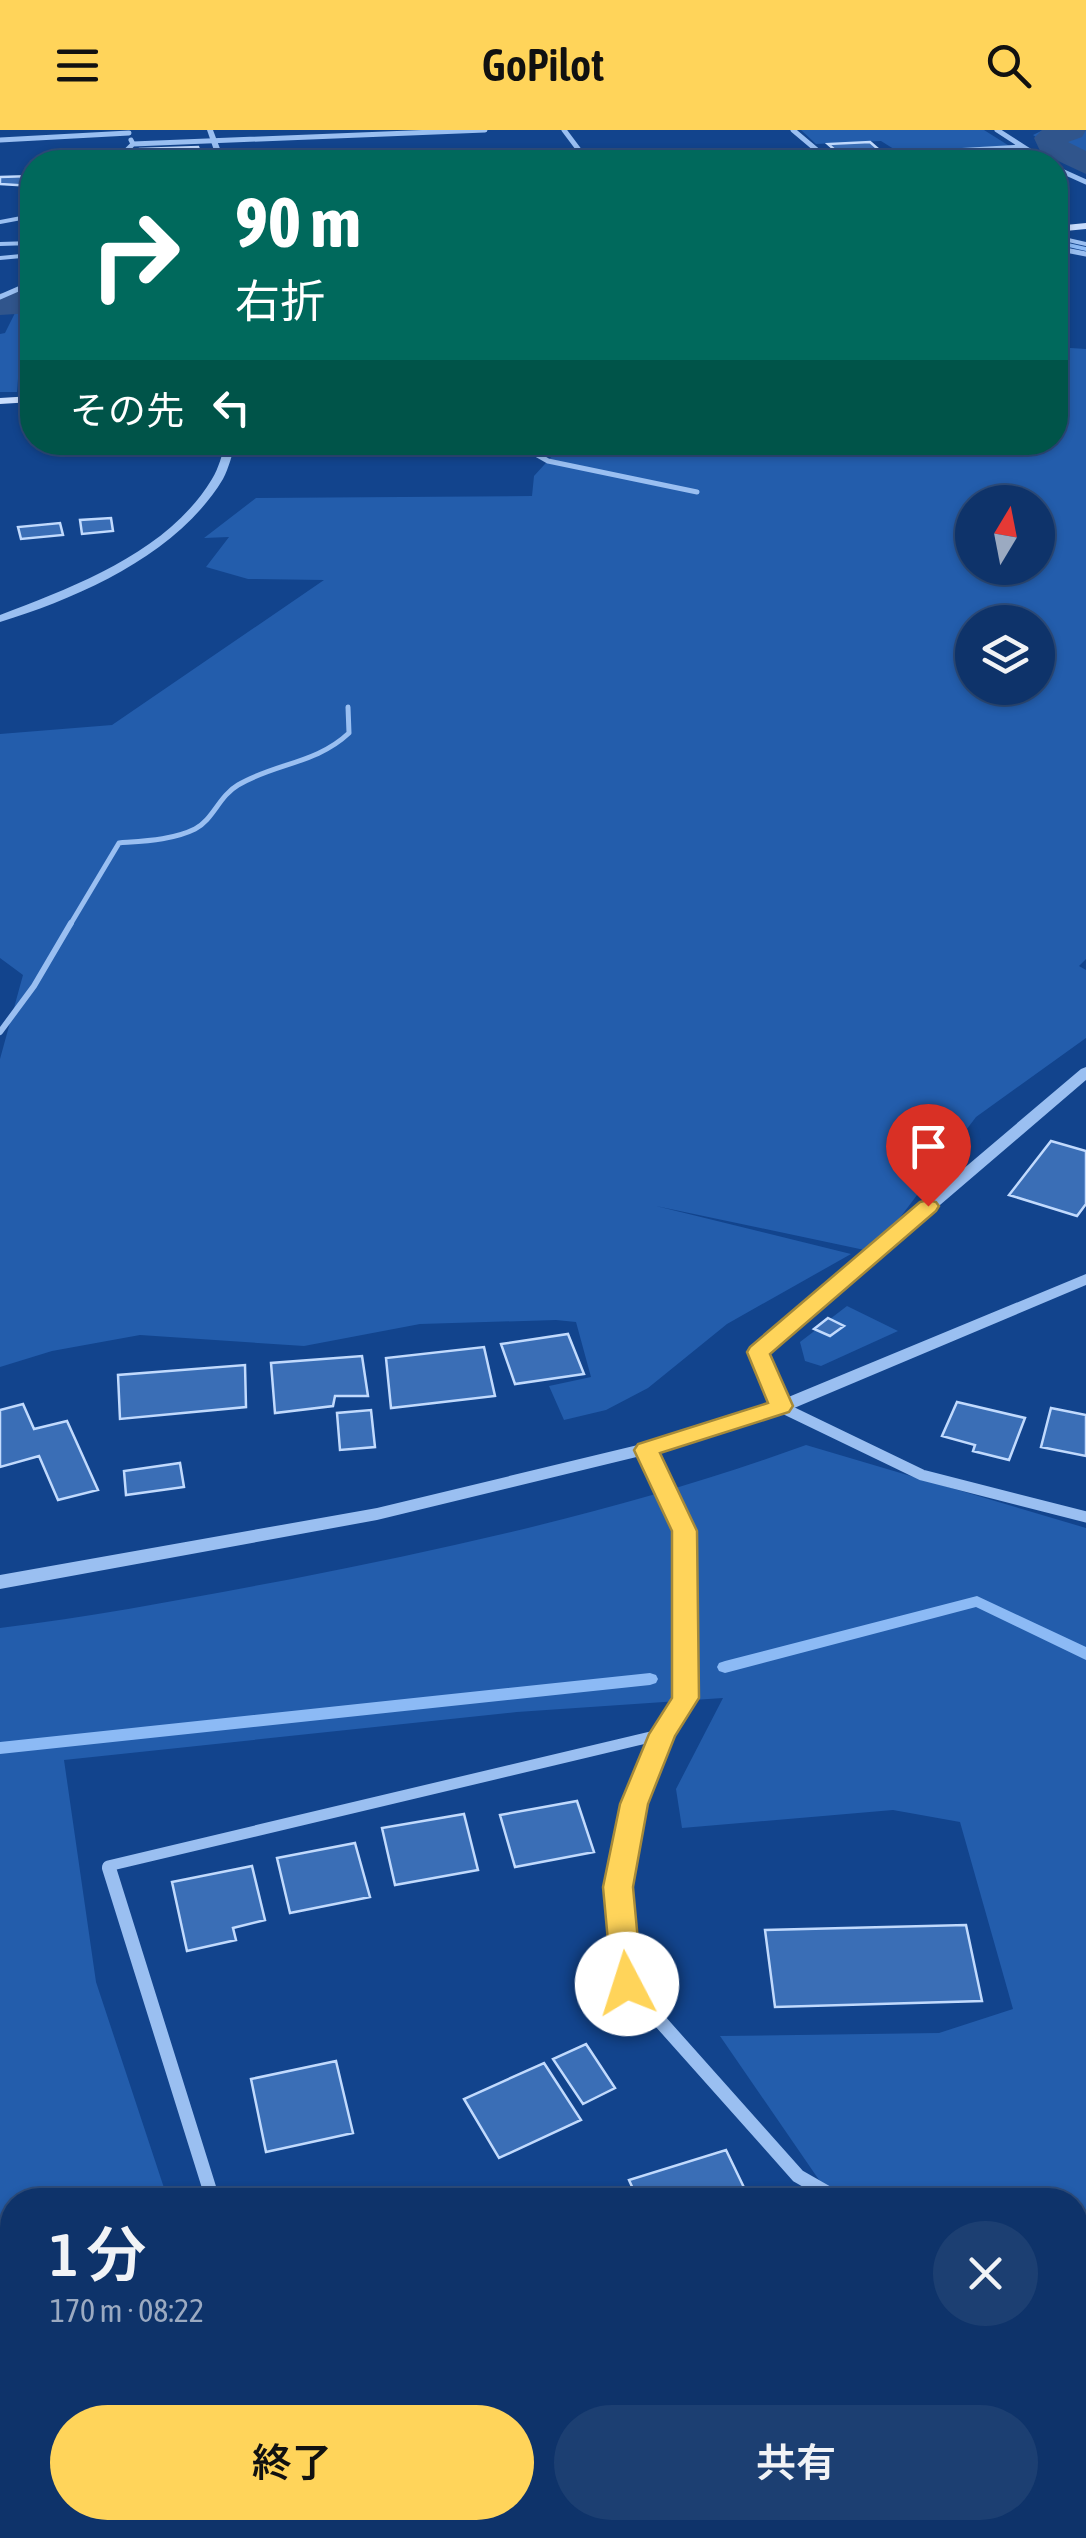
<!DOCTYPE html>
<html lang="ja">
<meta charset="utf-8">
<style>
body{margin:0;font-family:"Asap Condensed","Noto Sans JP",sans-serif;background:#1c3f72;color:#f1f3f6;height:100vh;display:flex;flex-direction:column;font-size:38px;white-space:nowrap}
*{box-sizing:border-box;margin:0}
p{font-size:32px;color:#9baac1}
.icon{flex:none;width:55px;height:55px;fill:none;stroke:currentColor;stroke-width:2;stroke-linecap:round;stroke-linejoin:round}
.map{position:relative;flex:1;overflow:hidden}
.drawer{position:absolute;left:0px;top:2058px;width:1088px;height:352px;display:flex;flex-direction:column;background:#0e336a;border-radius:40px 40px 0 0;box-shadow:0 2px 8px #0004,0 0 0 2px #2e4e7e}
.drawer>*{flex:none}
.banner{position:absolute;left:20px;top:20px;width:1048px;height:305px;border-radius:40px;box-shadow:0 2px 8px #0004,0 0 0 2px #2e4e7e;background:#00695c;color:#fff;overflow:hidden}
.needle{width:65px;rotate:10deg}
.controls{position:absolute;left:955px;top:355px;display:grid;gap:20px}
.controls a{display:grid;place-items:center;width:100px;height:100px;border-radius:50%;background:#0e336a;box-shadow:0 2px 8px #0004,0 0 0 2px #2e4e7e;font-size:50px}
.pin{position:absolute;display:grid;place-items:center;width:85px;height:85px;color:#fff;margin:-102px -42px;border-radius:50% 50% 50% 0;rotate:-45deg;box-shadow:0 0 10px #0007}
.pin .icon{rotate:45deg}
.me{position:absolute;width:110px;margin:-55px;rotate:355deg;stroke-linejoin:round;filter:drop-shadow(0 0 8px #0008)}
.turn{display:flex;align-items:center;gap:35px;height:210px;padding:0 50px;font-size:45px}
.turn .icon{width:130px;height:130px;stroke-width:2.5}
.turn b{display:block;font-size:70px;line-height:85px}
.then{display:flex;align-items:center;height:95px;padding:0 50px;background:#0003;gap:20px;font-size:38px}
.round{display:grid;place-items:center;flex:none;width:105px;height:105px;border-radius:52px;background:#1c3f72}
.headline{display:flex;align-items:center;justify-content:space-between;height:170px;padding:0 50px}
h1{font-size:60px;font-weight:600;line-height:75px}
.cta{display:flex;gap:20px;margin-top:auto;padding:20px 50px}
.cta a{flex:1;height:115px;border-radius:60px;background:#ffd45a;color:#111;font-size:40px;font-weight:600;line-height:115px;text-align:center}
.cta a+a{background:#1c3f72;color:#f1f3f6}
header{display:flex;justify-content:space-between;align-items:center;height:130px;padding:0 50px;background:#ffd45a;color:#111;font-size:45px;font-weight:600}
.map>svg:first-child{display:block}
</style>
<header><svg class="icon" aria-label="menu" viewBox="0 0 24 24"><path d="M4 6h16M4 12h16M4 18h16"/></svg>GoPilot<svg class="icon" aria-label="search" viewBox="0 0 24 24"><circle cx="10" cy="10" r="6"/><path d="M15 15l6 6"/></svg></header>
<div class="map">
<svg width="1086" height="2408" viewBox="0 0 1086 2408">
<rect width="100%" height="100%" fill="#12448d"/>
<path fill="#235dac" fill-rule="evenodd" d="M801,0H984L1011,17L897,21L881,11L816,14Z
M1043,0H1086V34L1061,25L1033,5Z
M32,166V234L19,235L17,262H0V204L5,203L15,183H0V167Z
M1055,217L1086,219V829L1079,836L1086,840V908L976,987L874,1122L656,1076L851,1124L727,1194L648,1258L606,1280L564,1290L549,1256L591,1247L576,1192L556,1190L420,1194L304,1216L140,1205L52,1221L0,1237V929L23,845L0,828V604L112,595L324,450L248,449L206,437L229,407L204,408L256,368L532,366L534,346L564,313L1055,312ZM972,372H1038V438H972ZM972,492H1038V558H972Z
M847,1176L898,1201L821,1236L805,1231L800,1212Z
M806,1315L1086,1398V1522H1082L1086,1525V2211L1075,2205V2070H840L828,2063L720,1906L939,1903L1013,1879L960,1692L893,1680L682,1698L676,1659L723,1568L517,1582L64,1630L96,1852L168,2070H12V2398H192L195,2408H0V1498C98,1486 195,1467 292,1449C466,1415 638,1376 806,1315Z"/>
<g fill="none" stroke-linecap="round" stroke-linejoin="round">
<path fill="#8cbaf5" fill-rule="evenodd" d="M1055,110L1086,117V121L1055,114Z
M977,1466L1086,1517V1530L976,1477L725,1543L719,1541L717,1537L719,1533L725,1531Z
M650,1543L656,1545L658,1549L656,1553L650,1555L0,1624V1612Z"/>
<path fill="#30558c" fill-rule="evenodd" d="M1042,0H1086L1082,7L1068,12L1086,21V44L1041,23L1034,8Z
M32,161V183L0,185V163Z"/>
</g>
<path fill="#3a6eb6" stroke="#c1dafd" stroke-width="2.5" d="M870,12L878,19L836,21L828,14Z
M198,17L200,22L140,25V19Z
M32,46V56L0,54V47Z
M111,388L113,401L82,404L80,390Z
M60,393L63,405L21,409L18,397Z
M1051,1011L1086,1021V1074L1077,1086L1009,1065Z
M828,1188L844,1196L830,1206L814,1199Z
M568,1204L584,1244L515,1254L501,1214Z
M484,1217L495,1266L391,1278L386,1228Z
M362,1226L368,1266H335L333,1276L275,1283L271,1233Z
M245,1235L246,1277L120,1289L118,1245Z
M957,1272L1025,1288L1009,1330L973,1321L975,1315L942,1306Z
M23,1274L34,1299L67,1291L98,1360L58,1370L39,1326L0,1337V1280Z
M1051,1278L1086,1285V1326L1041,1317Z
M371,1280L375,1317L340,1320L337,1283Z
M180,1333L184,1357L126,1365L124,1341Z
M577,1671L594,1722L515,1737L500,1685Z
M464,1684L478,1740L395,1755L382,1698Z
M355,1713L370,1767L290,1783L277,1728Z
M252,1736L265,1790L233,1798L236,1810L187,1821L172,1752Z
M966,1795L982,1871L775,1877L765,1800Z
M586,1914L615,1958L583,1974L553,1929Z
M336,1931L353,2003L266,2022L251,1949Z
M544,1933L581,1990L499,2028L464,1969Z
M726,2020L750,2070H638L629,2050Z
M270,2398H343L346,2408H244Z
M974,2398H1073L1080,2408H951Z"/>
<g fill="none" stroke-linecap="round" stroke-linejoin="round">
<path stroke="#9abff1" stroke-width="4" d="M0,92L32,86
M1055,107L1086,114
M0,114L32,113
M0,128L32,125"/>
<path stroke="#9abff1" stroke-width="5" d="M70,795L119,713C144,711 173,710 195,699C213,690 219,666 238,655C275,633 316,634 349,603L348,577"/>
<path stroke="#9abff1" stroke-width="6" d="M0,902L34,856L71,793"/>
<path stroke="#9abff1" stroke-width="5" d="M564,0L588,32
M793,0L831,32
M997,0L1047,32
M0,10L129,3
M133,14L485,0
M919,23L1023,17
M115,32L133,14L131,10
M1055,38L1086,52
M1055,118L1086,124
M0,167L32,153
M531,312L534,323L548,331L697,362"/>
<path stroke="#9abff1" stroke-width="11" d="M781,1277L922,1345L1086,1387
M109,1740L108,1736L663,1604
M621,1740L634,1673L663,1604L686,1568L684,1401L646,1319"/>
<path stroke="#9abff1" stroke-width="14" d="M109,1738L213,2070
M622,1738L618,1757L627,1854L798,2046L840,2070
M1075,2205L1086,2211
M1075,2303L1086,2299
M557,2398L561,2408
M818,2408L844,2398"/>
<path fill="#9abff1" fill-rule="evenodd" d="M207,0H213L225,32H218Z
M226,312H236C232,324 229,338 223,349C178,424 81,467 0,492V485C76,456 168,422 212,349C219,338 222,324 226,312Z
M1086,937V950L767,1223L786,1268L1086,1144V1155L787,1281L653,1323L377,1390L0,1459V1445L377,1378L642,1314L771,1274L749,1222L752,1218L1081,939Z"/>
<path fill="#c9ddfc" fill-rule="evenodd" d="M1086,93V99L1055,102V96Z
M32,266V272L0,274V268Z"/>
</g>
<path fill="#ffd45a" stroke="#a68a3a" stroke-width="2.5" d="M928,1070L936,1072L939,1076L936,1081L770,1224L793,1276L789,1282L660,1323L697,1401L699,1568L675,1606L648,1674L633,1757L642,1854L638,1863L627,1867L617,1863L612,1854L603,1757L620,1674L649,1604L672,1568V1401L634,1320L638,1314L768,1273L747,1222L750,1217L920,1072Z"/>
</svg>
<div class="controls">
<a><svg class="needle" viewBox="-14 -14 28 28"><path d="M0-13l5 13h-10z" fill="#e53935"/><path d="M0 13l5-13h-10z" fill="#9baac1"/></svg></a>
<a><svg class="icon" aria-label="layers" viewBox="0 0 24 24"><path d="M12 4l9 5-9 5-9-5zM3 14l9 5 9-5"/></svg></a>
</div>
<div class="pin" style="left:928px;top:1076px;background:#d93025"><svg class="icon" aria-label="arrive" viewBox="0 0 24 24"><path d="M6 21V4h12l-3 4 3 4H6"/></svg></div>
<svg class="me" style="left:627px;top:1854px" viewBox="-20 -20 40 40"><circle r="19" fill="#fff"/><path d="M0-13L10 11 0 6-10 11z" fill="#ffd45a"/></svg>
<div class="banner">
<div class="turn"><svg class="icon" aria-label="right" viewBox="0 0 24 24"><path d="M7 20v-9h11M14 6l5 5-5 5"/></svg><div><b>90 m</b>右折</div></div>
<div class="then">その先<svg class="icon" aria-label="left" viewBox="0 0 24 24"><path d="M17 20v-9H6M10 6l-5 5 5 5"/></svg></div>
</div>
<section class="drawer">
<div class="headline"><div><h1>1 分</h1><p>170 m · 08:22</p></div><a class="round"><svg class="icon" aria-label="close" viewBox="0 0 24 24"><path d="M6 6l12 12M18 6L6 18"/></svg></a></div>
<div class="cta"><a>終了</a><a>共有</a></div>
</section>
</div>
